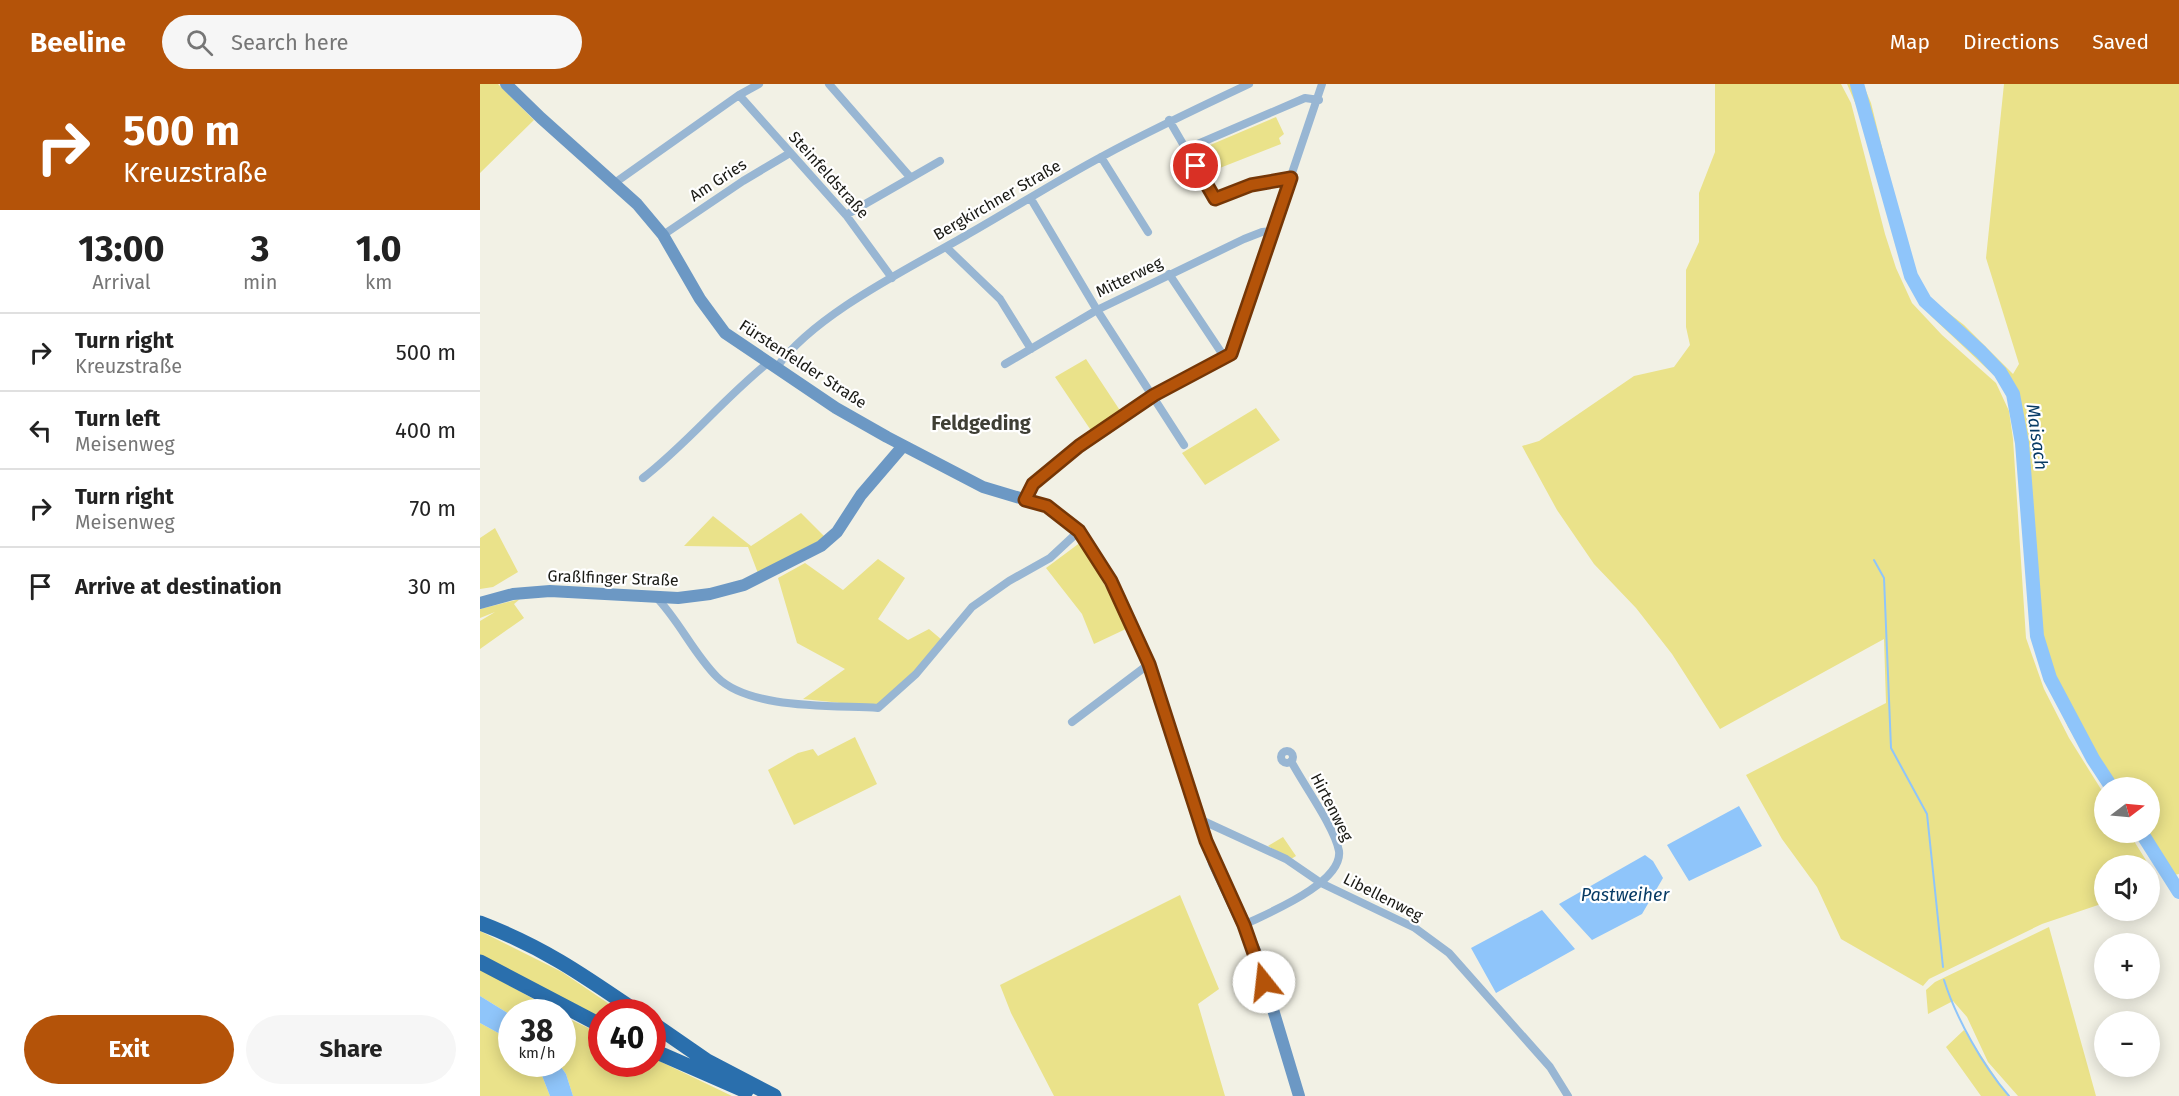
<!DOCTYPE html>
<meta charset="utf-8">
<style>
body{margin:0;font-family:"Fira Sans",sans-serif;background:#f6f6f6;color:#222;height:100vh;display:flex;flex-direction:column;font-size:22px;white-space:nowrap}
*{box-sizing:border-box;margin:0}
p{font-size:20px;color:#767676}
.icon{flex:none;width:33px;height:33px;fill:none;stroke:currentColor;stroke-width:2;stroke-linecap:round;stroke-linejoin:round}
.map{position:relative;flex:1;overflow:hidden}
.drawer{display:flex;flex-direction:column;background:#fff;width:480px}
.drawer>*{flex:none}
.hud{background:#b45309;color:#fff;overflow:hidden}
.needle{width:39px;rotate:74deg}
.fabs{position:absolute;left:1614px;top:693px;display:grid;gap:12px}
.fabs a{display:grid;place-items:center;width:66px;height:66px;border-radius:50%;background:#fff;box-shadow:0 3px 15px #0003;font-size:30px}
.speed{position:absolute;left:18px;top:915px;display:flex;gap:12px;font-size:30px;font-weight:700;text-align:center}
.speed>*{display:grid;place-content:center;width:78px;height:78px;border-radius:50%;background:#fff;box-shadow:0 3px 15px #0003;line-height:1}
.speed small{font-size:15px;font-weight:400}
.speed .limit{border:9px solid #d22;background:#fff;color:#111}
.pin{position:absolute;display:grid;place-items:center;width:51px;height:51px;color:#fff;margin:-26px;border:3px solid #fff;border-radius:50%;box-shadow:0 2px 6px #0007}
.me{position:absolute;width:66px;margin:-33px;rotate:344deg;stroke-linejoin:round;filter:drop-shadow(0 0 4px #0008)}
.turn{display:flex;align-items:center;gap:21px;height:126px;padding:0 24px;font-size:27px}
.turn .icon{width:78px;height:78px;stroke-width:2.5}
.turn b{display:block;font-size:42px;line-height:51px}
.eta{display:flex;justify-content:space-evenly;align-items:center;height:102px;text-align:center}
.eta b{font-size:36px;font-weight:700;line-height:42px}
.action{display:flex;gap:12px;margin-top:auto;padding:12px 24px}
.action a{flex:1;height:69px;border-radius:36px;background:#b45309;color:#fff;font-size:24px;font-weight:700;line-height:69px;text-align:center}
.action a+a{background:#f6f6f6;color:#222}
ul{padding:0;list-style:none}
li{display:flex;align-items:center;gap:18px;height:78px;padding:0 24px;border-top:2px solid #e0e0e0}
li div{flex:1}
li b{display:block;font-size:22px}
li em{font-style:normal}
header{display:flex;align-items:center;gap:36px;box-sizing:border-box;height:84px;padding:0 30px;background:#b45309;color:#fff}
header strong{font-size:28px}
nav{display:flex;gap:33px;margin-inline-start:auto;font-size:21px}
.search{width:420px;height:54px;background:#f6f6f6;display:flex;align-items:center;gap:15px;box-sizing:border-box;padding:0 21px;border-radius:33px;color:#767676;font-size:22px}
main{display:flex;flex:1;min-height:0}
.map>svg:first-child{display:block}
</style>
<header>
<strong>Beeline</strong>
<div class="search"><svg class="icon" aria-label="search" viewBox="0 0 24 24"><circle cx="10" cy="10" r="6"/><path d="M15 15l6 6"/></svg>Search here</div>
<nav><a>Map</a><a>Directions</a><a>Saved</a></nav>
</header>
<main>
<section class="drawer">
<div class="hud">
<div class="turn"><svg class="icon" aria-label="right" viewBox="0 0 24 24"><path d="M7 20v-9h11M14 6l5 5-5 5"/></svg><div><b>500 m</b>Kreuzstraße</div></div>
</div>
<div class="eta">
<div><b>13:00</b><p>Arrival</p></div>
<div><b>3</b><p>min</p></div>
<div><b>1.0</b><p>km</p></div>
</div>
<ul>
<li><svg class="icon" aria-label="right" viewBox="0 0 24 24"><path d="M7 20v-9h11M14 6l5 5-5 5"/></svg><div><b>Turn right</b><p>Kreuzstraße</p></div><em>500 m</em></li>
<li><svg class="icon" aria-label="left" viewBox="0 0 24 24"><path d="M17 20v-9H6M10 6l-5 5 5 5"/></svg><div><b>Turn left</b><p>Meisenweg</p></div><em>400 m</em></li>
<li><svg class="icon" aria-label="right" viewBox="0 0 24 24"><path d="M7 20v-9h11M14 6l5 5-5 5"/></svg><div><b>Turn right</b><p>Meisenweg</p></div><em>70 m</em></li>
<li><svg class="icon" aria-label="arrive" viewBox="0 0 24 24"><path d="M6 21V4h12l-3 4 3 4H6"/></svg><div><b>Arrive at destination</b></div><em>30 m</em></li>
</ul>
<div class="action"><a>Exit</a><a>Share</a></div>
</section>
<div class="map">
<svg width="1699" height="1012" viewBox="0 0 1699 1012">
<rect width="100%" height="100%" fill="#f2f1e5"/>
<path fill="#eae28a" d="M0,0H18L54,36L0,89Z
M1235,0H1361L1371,19L1405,150L1416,184L1432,219L1462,251L1516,299L1529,327L1533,355L1546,554L1564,605L1589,654L1624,710V748L1649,749L1677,794L1676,802L1670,804V782H1624V819L1562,840L1449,895L1443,902L1361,855L1337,803L1302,755L1266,691L1406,619L1404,555L1240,645L1192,570L1156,524L1114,480L1077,426L1042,362L1059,357L1154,292L1194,283L1210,261L1206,243V186L1219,158V109L1235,68Z
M1367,0H1383L1391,19L1432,184L1447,212L1484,241L1533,290L1539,280L1506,174L1524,0H1699V790L1685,793L1656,749L1670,748V704L1627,703L1588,643L1552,558L1543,412L1529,317L1519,296L1451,232L1429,199L1377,23Z
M796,33L804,50L799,54L801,60L727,89L716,67Z
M606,275L641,328L612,348L575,293Z
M776,324L800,356L725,401L702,369Z
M321,429L345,453L279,492L268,463L204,462L233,432L271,462Z
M15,444L38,488L13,503L0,505V454Z
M601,458L648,544L614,560L602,530L566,484Z
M398,475L425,494L398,535L428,556L449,545L462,556L434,591L399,623L323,615L365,585L317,559L298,494L325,479L363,506Z
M40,515L34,520L44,534L0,565V537L15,528L0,534V525Z
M375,653L397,700L314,741L288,686L318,669L333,665L338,672Z
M803,753L816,772L811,775L788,762Z
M700,811L739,905L718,920L745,1012H574L531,929L520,901Z
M1569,843L1616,1012H1538L1508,978L1487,933L1473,917L1448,930L1446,906L1455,898Z
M0,847L82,888L141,928H122L121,937L0,871Z
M0,885L77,928H32L31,931L0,912Z
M83,932L121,950L122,980H172L173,974L252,1012H93L86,990L79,980H82Z
M0,939L22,951L31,960L32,980H51L61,989L70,1012H0Z
M1484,946L1528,1012H1501L1466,963Z"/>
<path fill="#8fc5fa" d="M1259,722L1282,762L1209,797L1187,761Z
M1165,771L1173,777L1183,794L1162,830L1112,856L1079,820Z
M1062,826L1095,865L1016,909L991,864Z
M0,912L31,931V960L22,951L0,939Z
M51,980H79L86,990L93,1012H70L61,989Z"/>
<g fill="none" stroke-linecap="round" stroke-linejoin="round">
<path stroke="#8fc5fa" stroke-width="2" d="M1394,476L1404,494L1411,664L1447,730L1463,883
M1464,896C1476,934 1503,982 1529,1012"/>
<path stroke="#8fc5fa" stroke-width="14" d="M1377,0L1431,192L1445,217L1501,268L1520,288L1533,310L1542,359L1557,552L1570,594L1613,675L1632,704
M1661,748L1699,808"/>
<path stroke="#98b6d3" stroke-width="8" d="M349,0L430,93
M259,11L366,131L412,194
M689,36L735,115L771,101L811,94
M706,65L825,14L839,16
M621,73L668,148
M136,98L259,11L279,0
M551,115L617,226L704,361
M366,131L460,77
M183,151L263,97L310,69
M466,163L520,215L551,265
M689,190L745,274
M525,280L617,226L764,155L782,148L793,147
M297,283C335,230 428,185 485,152C531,126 576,97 623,72C671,46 720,23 769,0
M163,394C208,359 244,314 289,278
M545,416L553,400L599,362L674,311L751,270L842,0
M175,512C199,536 213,569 237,593C270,626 354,621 398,624L436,590L492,523L529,497L570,474L599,447
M592,638L669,580
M801 673a6 6 0 1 1 12 0a6 6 0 1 1-12 0Z
M719,735L806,775L841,799L935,844L969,869L1070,983L1088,1012
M764,841C788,829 863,799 859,767C855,744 823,700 811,677"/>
<path stroke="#6c98c4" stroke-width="12" d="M26,0L61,34L157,120L183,151L220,215L245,249L356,324L407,353L503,403L567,422L599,447L631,497L669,580L734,779L776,869L819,1012
M0,519L33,510L70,507L198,514L230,510L264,501L341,462L357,448L381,411L423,362"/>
<path stroke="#2a6fad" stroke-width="15" d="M0,839C63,863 103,891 157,928
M0,878L122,942
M172,939L227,977L294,1012
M172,966L266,1007"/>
</g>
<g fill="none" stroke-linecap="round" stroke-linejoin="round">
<defs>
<path id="route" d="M716,82L735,115L771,101L811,94L751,270L674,311L599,362L553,400L545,416L567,422L599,447L631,497L669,580L726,757L764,841L784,898"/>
</defs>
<use href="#route" stroke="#753606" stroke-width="15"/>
<use href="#route" stroke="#b45309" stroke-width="10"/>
</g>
<g text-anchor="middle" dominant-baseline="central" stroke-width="4.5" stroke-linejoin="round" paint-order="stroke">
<g font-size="16" fill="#1a1a15" stroke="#fff">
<text transform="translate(349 91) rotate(48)">Steinfeldstraße</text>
<text transform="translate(238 96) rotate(-33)">Am Gries</text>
<text transform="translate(517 116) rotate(-30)">Bergkirchner Straße</text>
<text transform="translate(649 193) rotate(-26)">Mitterweg</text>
<text transform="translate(323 280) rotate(33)">Fürstenfelder Straße</text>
<text transform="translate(133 494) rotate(2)">Graßlfinger Straße</text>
<text transform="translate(852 723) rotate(63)">Hirtenweg</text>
<text transform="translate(903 813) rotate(27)">Libellenweg</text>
</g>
<g font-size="18" font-style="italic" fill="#073b65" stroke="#fff">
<text transform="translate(1557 353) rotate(82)">Maisach</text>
<text x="1145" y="811">Pastweiher</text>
</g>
<g font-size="20" font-weight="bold" fill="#3f3f35" stroke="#fff">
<text x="501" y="339">Feldgeding</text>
</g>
</g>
</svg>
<div class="fabs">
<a><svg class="needle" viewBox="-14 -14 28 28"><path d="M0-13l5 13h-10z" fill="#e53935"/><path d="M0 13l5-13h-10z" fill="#767676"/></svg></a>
<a><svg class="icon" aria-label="sound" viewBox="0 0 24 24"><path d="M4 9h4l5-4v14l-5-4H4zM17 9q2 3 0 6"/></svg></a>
<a>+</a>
<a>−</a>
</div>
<div class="speed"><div>38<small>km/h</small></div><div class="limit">40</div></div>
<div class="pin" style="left:716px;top:82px;background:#d93025"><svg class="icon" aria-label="arrive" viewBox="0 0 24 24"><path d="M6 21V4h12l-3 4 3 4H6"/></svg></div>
<svg class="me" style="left:784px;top:898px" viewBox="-20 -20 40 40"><circle r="19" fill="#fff"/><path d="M0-13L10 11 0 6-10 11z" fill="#b45309"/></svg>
</div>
</main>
